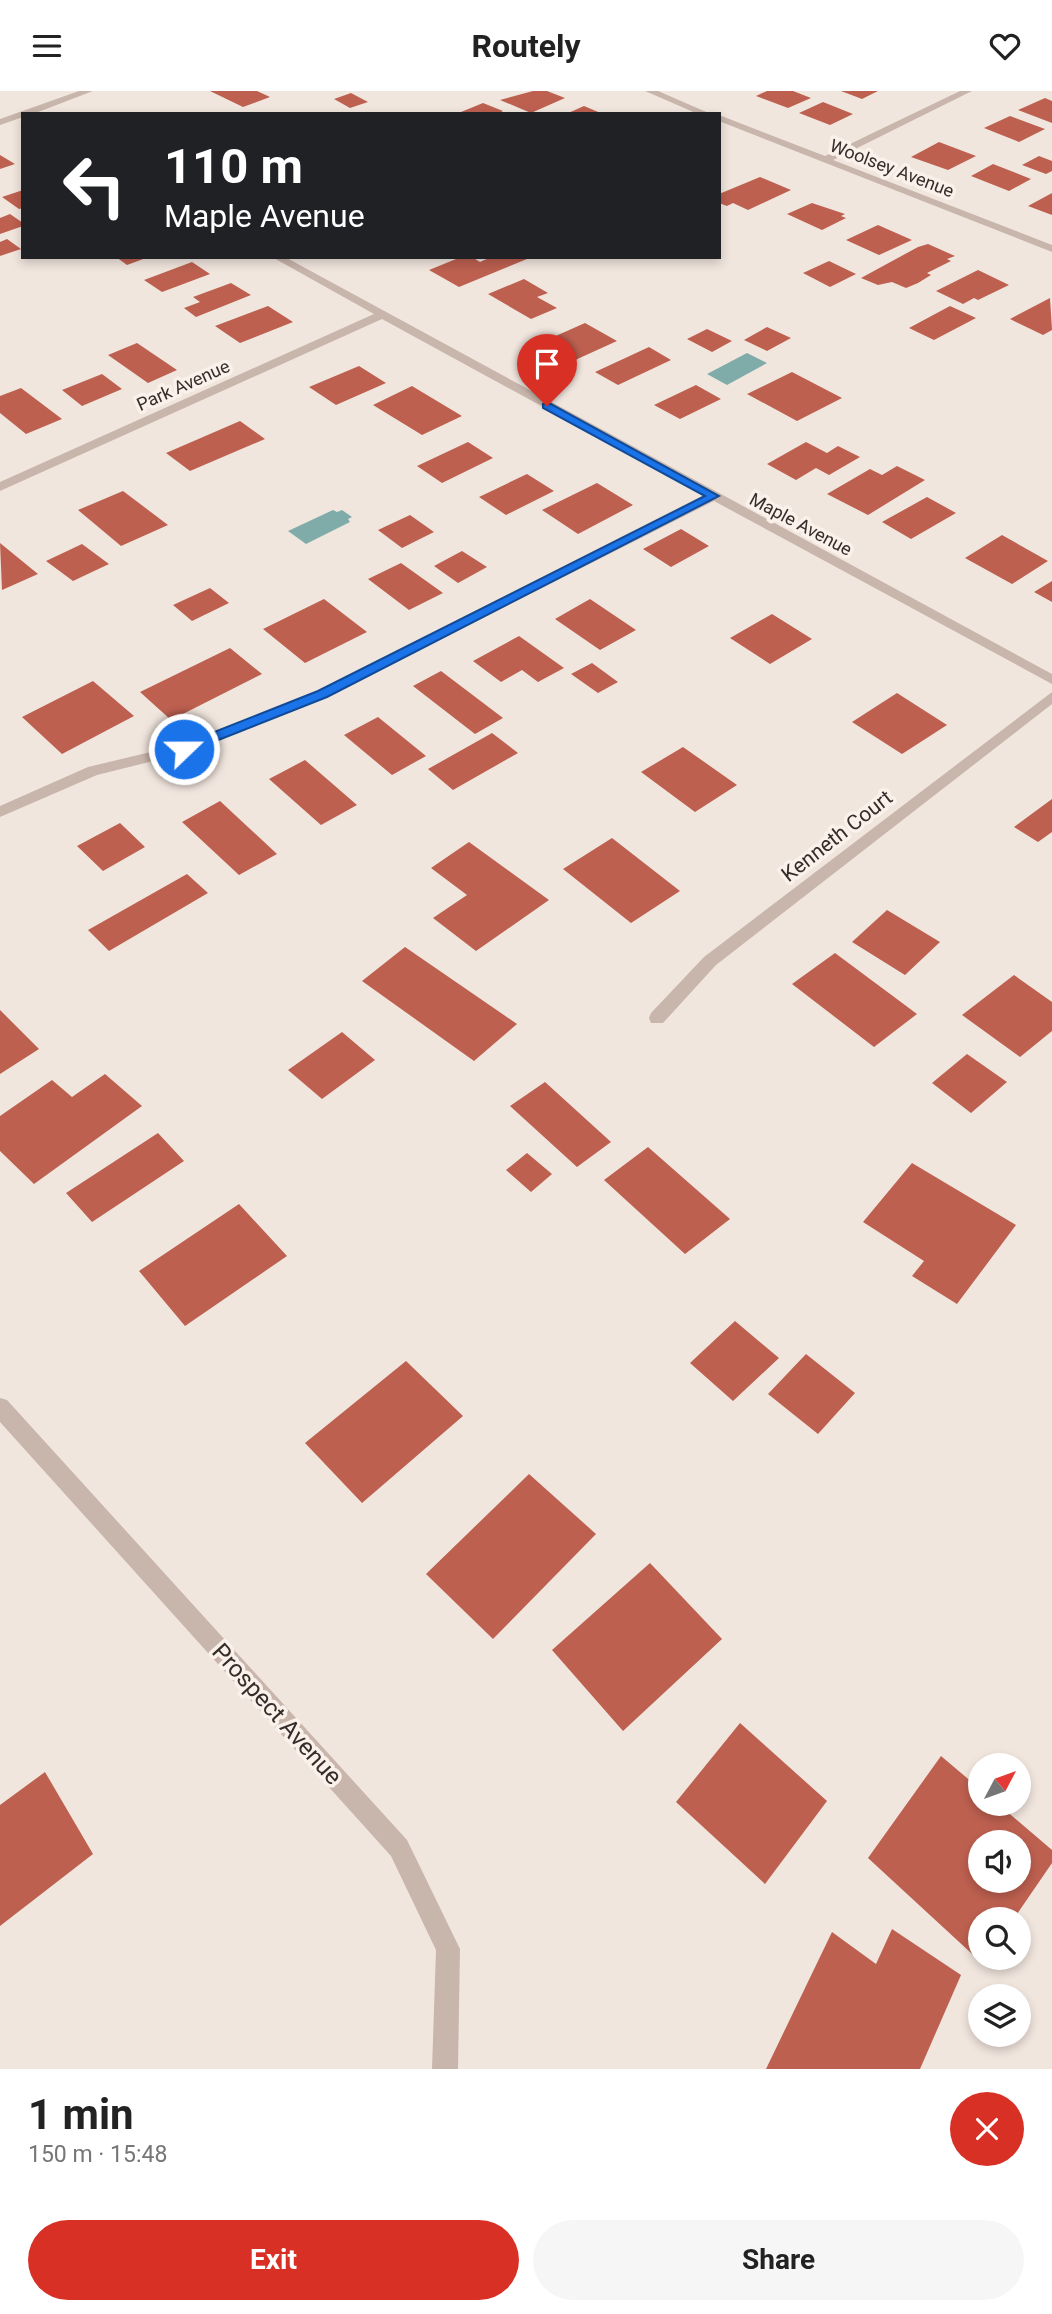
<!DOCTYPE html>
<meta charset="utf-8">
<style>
body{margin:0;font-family:Roboto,sans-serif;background:#f6f6f6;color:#222;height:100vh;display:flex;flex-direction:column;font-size:26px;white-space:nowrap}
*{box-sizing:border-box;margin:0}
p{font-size:23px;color:#767676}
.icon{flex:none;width:38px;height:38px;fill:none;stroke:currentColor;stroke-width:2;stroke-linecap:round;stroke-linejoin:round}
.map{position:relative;height:1978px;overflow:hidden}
.details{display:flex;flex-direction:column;background:#fff;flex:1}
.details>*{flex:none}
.banner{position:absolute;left:21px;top:21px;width:700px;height:147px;border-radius:0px;box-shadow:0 4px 10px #0003;background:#202124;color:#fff;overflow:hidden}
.needle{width:46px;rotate:49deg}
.buttons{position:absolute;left:968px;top:1662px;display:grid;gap:14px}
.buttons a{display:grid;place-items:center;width:63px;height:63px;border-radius:50%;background:#fff;box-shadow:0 4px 10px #0003;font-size:35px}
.pin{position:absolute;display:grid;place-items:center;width:60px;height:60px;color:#fff;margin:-72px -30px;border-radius:50% 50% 50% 0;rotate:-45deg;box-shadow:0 0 7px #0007}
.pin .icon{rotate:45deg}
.me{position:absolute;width:77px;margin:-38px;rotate:68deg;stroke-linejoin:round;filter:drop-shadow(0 0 5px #0008)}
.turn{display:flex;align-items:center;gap:24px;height:147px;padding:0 28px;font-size:32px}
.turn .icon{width:91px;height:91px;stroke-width:2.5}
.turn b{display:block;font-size:49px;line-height:60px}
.round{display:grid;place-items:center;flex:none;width:74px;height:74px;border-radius:37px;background:#f6f6f6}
.overview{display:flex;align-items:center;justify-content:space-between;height:119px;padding:0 28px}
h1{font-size:42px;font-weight:700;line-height:52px}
.action{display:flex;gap:14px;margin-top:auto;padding:14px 28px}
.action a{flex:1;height:80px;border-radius:42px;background:#d93025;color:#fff;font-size:28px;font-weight:700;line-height:80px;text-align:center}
.action a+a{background:#f6f6f6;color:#222}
header{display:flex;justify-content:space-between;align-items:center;height:91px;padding:0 28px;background:#fff;font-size:32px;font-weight:700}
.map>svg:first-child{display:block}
</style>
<header><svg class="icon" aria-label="menu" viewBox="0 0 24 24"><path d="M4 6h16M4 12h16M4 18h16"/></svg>Routely<svg class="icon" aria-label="heart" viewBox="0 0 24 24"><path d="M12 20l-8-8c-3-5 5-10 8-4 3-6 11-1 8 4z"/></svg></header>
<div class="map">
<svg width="1052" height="1978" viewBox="0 0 1052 1978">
<rect width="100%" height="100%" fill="#f1e6de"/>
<path fill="#7faca9" d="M747,262L767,272L727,294L707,283Z
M333,419L337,421L342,419L352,426L348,428L350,431L306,453L288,440Z"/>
<path fill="#bd6050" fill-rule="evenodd" d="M210,0H257L270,6L243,16Z
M533,0H547L565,7L531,22L500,9Z
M767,0H793L811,7L788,17L756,5Z
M841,0H878L862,8Z
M351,2L368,11L350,17L334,8Z
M1045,7L1052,10V32L1018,19Z
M823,11L853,23L830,34L799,22Z
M483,12L503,20L497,23L461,21Z
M584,15L603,23H566Z
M1010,25L1045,38L1019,51L984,37Z
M939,51L976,65L948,79L911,66Z
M0,64L15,73L0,78Z
M1039,65L1052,70V80L1046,83L1022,74Z
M993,73L1031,88L1009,100L971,85Z
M760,86L791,99L748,119L733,112L727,115L719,112V103Z
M23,99V117L19,118L2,106Z
M1052,102V124L1028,115Z
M812,112L845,123L841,125L846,127L822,139L787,123Z
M10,123L23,132V135L0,143V127Z
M878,134L912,149L879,164L846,149Z
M7,148L21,158L0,165V151Z
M928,153L955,165L947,168L951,170L927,182L931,184L918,192L906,197L892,191L878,194L861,187L918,156Z
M116,166H146V167L127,174Z
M461,166H472L480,171L491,166H532L459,196L429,179Z
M829,170L856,183L830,196L803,182Z
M192,171L210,183L162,201L144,189Z
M978,179L1009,194L978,209L974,207L963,213L936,200Z
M524,188L548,202L537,206L557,217L531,228L488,203Z
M231,192L251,204L196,226L184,217L200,211L193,206Z
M1050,207L1052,239L1043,244L1010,228Z
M268,215L293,231L240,252L215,235Z
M950,215L976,227L934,249L909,237Z
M585,232L617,250L573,270L542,251Z
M767,236L791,247L767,260L744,249Z
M707,238L732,250L712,261L687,248Z
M137,252L177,279L148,292L108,264Z
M649,256L671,269L618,294L595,281Z
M359,275L386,292L336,314L309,296Z
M792,281L842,307L797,330L747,303Z
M102,283L122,298L82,315L62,299Z
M696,294L721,308L680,328L654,314Z
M412,295L462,325L422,344L373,314Z
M21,297L62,328L26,343L0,322V305Z
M240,330L265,348L190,380L166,362Z
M468,351L493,367L442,392L417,375Z
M806,351L827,362L838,355L860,366L829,384L816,377L796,389L767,373Z
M897,375L925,389L868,424L827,403L870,378L882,384Z
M527,383L554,400L506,424L479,406Z
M597,392L633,414L578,443L542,419Z
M123,400L168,434L121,455L78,419Z
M927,406L956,422L911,448L882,431Z
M410,424L434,441L402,457L378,439Z
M681,438L709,455L671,476L643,458Z
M1002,444L1048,470L1012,493L965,467Z
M0,452L38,483L2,499Z
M82,453L109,473L73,490L46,470Z
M462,460L487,476L458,492L434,475Z
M401,472L443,502L409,519L368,488Z
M1052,490V511L1034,501Z
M210,497L229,512L192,530L173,514Z
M324,508L367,541L305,572L263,538Z
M590,508L636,539L600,559L555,528Z
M772,523L812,548L770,573L730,547Z
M519,545L564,577L538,591L522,579L501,591L473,570Z
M230,557L262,583L171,629L140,601Z
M592,572L618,591L598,602L571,583Z
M441,580L503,627L475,643L413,595Z
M93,590L134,625L62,663L22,626Z
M897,602L947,634L902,663L852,631Z
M378,626L426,665L392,684L344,644Z
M492,642L518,662L453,699L428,678Z
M683,656L737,694L695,721L641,681Z
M305,669L357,714L321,734L269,688Z
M1052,708V741L1038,751L1014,736Z
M220,710L277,763L239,784L182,731Z
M120,732L145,756L103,780L77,755Z
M612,747L680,800L631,832L563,778Z
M469,751L549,809L476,860L433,827L467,804L431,777Z
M187,783L208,802L109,860L88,839Z
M887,819L940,851L905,884L852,851Z
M405,856L517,933L474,970L362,890Z
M835,862L917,923L874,956L792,893Z
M1014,884L1052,911V940L1020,966L962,924Z
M0,919L39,958L0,983Z
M342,941L375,969L322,1008L288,979Z
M967,963L1007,991L971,1022L932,992Z
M105,983L142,1015L34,1093L0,1060V1025L52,989L72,1006Z
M545,991L611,1051L577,1076L510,1015Z
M158,1042L184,1070L92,1131L66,1102Z
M648,1056L730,1128L685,1163L604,1089Z
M527,1062L552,1083L531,1101L506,1079Z
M912,1072L1016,1134L957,1213L912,1185L924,1170L863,1131Z
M239,1113L287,1165L185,1235L139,1180Z
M735,1230L779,1267L733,1310L690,1272Z
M806,1263L855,1302L818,1343L768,1303Z
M406,1270L463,1325L362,1412L305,1352Z
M529,1383L596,1443L493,1548L426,1483Z
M650,1472L722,1548L623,1640L552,1559Z
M740,1632L827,1710L765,1793L676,1711Z
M941,1665L980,1698V1713H998L1052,1759V1772L1013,1829H980V1867H987L983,1873L868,1767ZM980,1752H1018V1790H980Z
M45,1681L93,1763L0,1835V1714Z
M892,1838L961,1884L920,1978H766L832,1841L876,1873Z"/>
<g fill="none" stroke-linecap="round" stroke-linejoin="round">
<path fill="#c8b5ab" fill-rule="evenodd" d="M79,0H93L33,23H23V26L0,34V28Z
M645,0H658L711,23H698Z
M960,0H972L833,69L1052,154V161L719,30V24L825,65Z
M272,166H285L1052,583V593L714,410L327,606L189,661L97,684L0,726V715L88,676L180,654L317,600L704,404L382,228L0,400V391L374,223Z
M1052,601V613L716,874L663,932H651L649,927L651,922L704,866Z
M0,1307L7,1309L407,1749L460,1858L458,1978H432L436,1859L391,1765L0,1331Z"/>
</g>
<path fill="#1a73e8" stroke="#114b97" stroke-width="2" d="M543,313H551L719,405L327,606L188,661H179V655L318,600L705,405L543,317Z"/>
<g text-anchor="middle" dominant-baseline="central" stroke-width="7" stroke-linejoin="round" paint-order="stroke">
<g font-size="18" fill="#362c29" stroke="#f9f1ea">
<text transform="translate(892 77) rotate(21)">Woolsey Avenue</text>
<text transform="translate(183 294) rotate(-24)">Park Avenue</text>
<text transform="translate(801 433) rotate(28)">Maple Avenue</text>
</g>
<g font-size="21" fill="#362c29" stroke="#f9f1ea">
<text transform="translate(837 745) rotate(-38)">Kenneth Court</text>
</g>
<g font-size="24" fill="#362c29" stroke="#f9f1ea">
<text transform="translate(277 1623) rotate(48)">Prospect Avenue</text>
</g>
</g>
</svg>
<div class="buttons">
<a><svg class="needle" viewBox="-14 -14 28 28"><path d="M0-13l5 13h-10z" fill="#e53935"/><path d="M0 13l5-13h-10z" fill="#767676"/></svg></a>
<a><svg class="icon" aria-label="sound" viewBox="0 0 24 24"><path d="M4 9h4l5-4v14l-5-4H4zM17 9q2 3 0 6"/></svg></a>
<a><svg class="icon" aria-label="search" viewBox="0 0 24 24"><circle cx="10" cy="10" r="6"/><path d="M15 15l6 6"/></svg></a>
<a><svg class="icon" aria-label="layers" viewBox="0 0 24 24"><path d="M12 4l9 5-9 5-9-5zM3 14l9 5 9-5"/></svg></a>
</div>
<div class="pin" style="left:547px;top:315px;background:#d93025"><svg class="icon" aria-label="arrive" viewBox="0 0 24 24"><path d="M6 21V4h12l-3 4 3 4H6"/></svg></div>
<svg class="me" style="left:184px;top:658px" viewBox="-20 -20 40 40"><circle r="17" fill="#1a73e8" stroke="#fff" stroke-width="3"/><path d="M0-11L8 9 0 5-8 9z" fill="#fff"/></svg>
<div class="banner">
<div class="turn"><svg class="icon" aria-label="left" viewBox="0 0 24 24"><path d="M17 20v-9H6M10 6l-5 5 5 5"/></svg><div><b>110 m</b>Maple Avenue</div></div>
</div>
</div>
<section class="details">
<div class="overview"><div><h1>1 min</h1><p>150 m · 15:48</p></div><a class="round" style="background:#d93025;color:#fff"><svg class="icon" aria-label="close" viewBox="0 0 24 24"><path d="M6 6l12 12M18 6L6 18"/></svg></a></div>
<div class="action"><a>Exit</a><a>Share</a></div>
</section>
